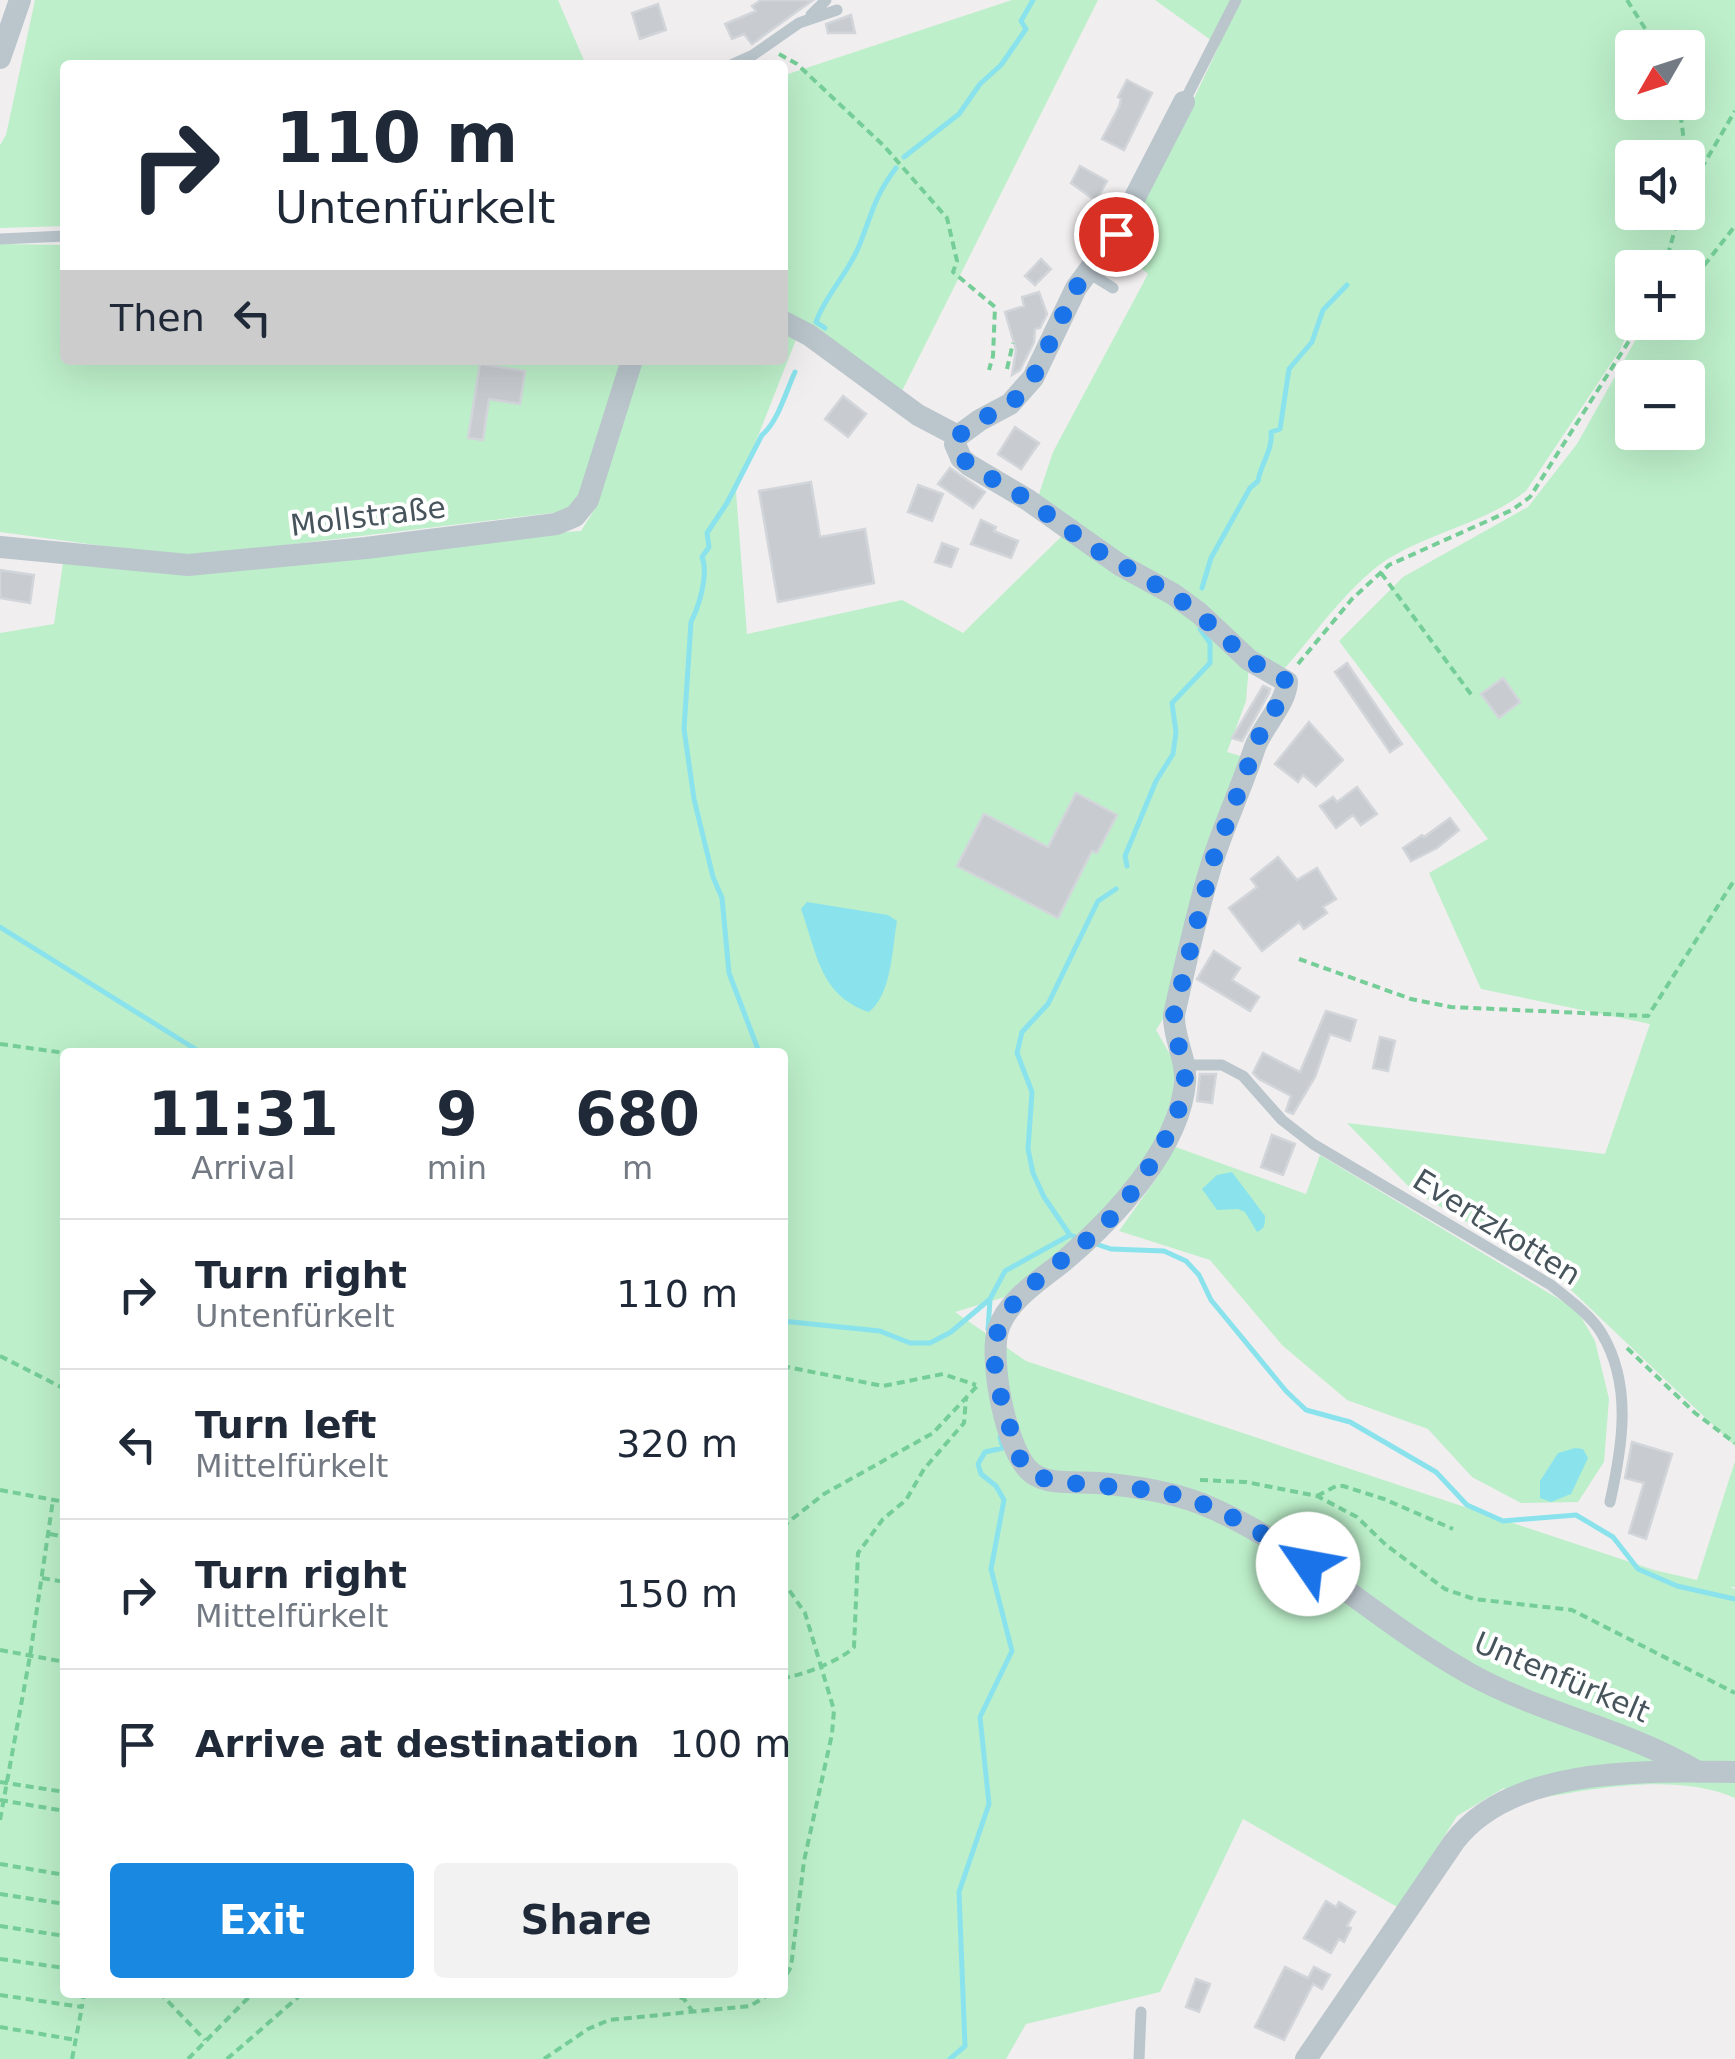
<!DOCTYPE html>
<meta charset="utf-8">
<style>
body{margin:0;font-family:"DejaVu Sans",sans-serif;background:#f2f2f3;color:#1f2937;height:100vh;display:flex;flex-direction:column;font-size:38px;white-space:nowrap}
*{box-sizing:border-box;margin:0}
p{font-size:32px;color:#747a83}
.icon{flex:none;width:55px;height:55px;fill:none;stroke:currentColor;stroke-width:2;stroke-linecap:round;stroke-linejoin:round}
.map{position:relative;flex:1;overflow:hidden}
.panel{position:absolute;left:60px;top:1048px;width:728px;height:950px;display:flex;flex-direction:column;background:#fff;border-radius:10px;box-shadow:0 10px 40px #0002}
.panel>*{flex:none}
.banner{position:absolute;left:60px;top:60px;width:728px;height:305px;border-radius:10px;box-shadow:0 10px 40px #0002;background:#fff;color:#1f2937;overflow:hidden}
.needle{width:65px;rotate:231deg}
.fabs{position:absolute;left:1615px;top:30px;display:grid;gap:20px}
.fabs a{display:grid;place-items:center;width:90px;height:90px;border-radius:10px;background:#fff;box-shadow:0 10px 40px #0002;font-size:50px}
.pin{position:absolute;display:grid;place-items:center;width:85px;height:85px;color:#fff;margin:-42px;border:5px solid #fff;border-radius:50%;box-shadow:0 2px 10px #0007}
.me{position:absolute;width:110px;margin:-55px;rotate:303deg;stroke-linejoin:round;filter:drop-shadow(0 0 8px #0008)}
.turn{display:flex;align-items:center;gap:35px;height:210px;padding:0 50px;font-size:45px}
.turn .icon{width:130px;height:130px;stroke-width:2.5}
.turn b{display:block;font-size:70px;line-height:85px}
.then{display:flex;align-items:center;height:95px;padding:0 50px;background:#0003;gap:20px;font-size:38px}
.eta{display:flex;justify-content:space-evenly;align-items:center;height:170px;text-align:center}
.eta b{font-size:60px;font-weight:700;line-height:70px}
.button{display:flex;gap:20px;margin-top:auto;padding:20px 50px}
.button a{flex:1;height:115px;border-radius:10px;background:#1988e1;color:#fff;font-size:40px;font-weight:700;line-height:115px;text-align:center}
.button a+a{background:#f2f2f3;color:#1f2937}
ul{padding:0;list-style:none}
li{display:flex;align-items:center;gap:30px;height:150px;padding:0 50px;border-top:2px solid #e0e1e3}
li div{flex:1}
li b{display:block;font-size:38px}
li em{font-style:normal}
.map>svg:first-child{display:block}
</style>
<div class="map">
<svg width="1735" height="2059" viewBox="0 0 1735 2059">
<rect width="100%" height="100%" fill="#f1eeef"/>
<path fill="#bdefca" fill-rule="evenodd" d="M35,0H558L586,65H65V226L0,228V145L6,135Z
M1012,0H1098L901,393L783,311L782,76Z
M1155,0H1735V1446L1550,1270L1413,1191L1347,1123L1605,1154L1650,1024L1481,989L1429,873L1488,839L1339,641L1403,577L1528,507L1577,444L1645,323L1688,322V268H1632V321L1620,350L1526,491C1487,522 1436,531 1393,556C1355,577 1314,635 1285,668L1258,658L1038,497L1053,452L1148,274L1115,245L1175,138L1219,46ZM1632,48H1688V102H1632ZM1632,158H1688V212H1632ZM1632,378H1688V432H1632Z
M0,244L65,245V360H627L588,485L568,511L185,557L0,532Z
M783,330L797,337L736,492L747,634L902,600L963,633L1064,534L1180,606L1249,664L1246,701L1227,752L1247,758L1166,1014L1156,1030L1175,1063L1173,1093L1163,1127L1142,1164L1085,1231L1005,1297L955,1312L1026,1361L1654,1570L1697,1580L1735,1461V1587H1730L1735,1589V1798C1674,1771 1584,1790 1521,1802L1504,1788L1457,1816L1399,1908L1243,1819L1160,1992L1026,2024L1006,2059H0V633L54,624L63,563L581,531L598,504L639,360H782ZM65,1052H782V1992H65Z
M1173,1146L1306,1194L1320,1155L1577,1310L1595,1341L1609,1399L1604,1462L1578,1502L1521,1503L1472,1477L1428,1429L1347,1400L1282,1345L1210,1260L1119,1231L1158,1176Z"/>
<path fill="#8ae3ec" d="M807,902L888,915L897,921C892,948 892,994 869,1012C820,996 817,953 801,909Z
M1232,1172L1265,1216C1265,1224 1265,1229 1257,1232L1245,1212L1238,1209L1217,1210L1202,1189L1217,1175Z
M1575,1448L1583,1449L1588,1458L1571,1494L1551,1502L1540,1498V1481L1558,1453Z"/>
<g fill="none" stroke-linecap="round" stroke-linejoin="round">
<path stroke="#8ae3ec" stroke-width="5" d="M904,157L959,114L980,84L1001,65L1026,29L1021,21L1033,0
M825,328L816,322C826,294 848,274 859,246C872,214 874,197 896,168
M1202,588L1211,558L1250,488L1258,481C1261,463 1273,450 1271,432L1280,429L1289,369L1312,342L1323,310L1347,285
M1127,866L1125,856L1156,781L1173,754L1176,732L1172,703L1210,663V643L1200,629
M0,927L200,1052
M759,1052L729,973L722,898L713,877L694,799L684,729L691,622C699,606 709,574 702,557L709,547L707,533L727,503L762,435C778,422 786,391 795,372
M1070,1235L1044,1197L1033,1173L1028,1149L1032,1092L1017,1053L1022,1032L1048,1004L1098,901L1116,889
M1096,1244L1111,1249L1164,1251L1186,1261L1199,1275L1211,1300L1286,1391L1306,1410L1350,1422L1436,1472L1467,1505L1503,1521L1576,1515L1613,1537L1638,1569L1677,1586L1735,1599
M782,1321L880,1331L910,1343H930L951,1332L990,1299L1005,1271L1070,1235L1081,1239
M988,1329L990,1300
M950,2059L965,2046L959,1892L989,1804L980,1717L1012,1651L991,1569L1004,1500L996,1486L981,1474L978,1464L985,1452L1003,1448L1000,1437"/>
</g>
<path fill="#c8ccd1" stroke="#d2d6da" stroke-width="2.5" d="M761,0H813L752,44L744,34L732,39L725,24L756,11L752,6Z
M658,4L666,30L640,39L632,13Z
M851,15L855,33H828L826,24Z
M1127,80L1152,93L1124,150L1102,139L1119,107L1121,99L1118,97Z
M1080,166L1107,181L1096,201L1071,183Z
M1041,259L1051,269L1035,285L1025,276Z
M1039,292L1047,314L1040,328L1035,329L1034,342L1020,370L1012,375L1016,350L1005,312L1024,306L1022,297Z
M480,364L525,371L520,404L489,399L483,440L468,438Z
M843,396L866,414L848,437L825,419Z
M1015,427L1039,443L1021,469L998,454Z
M950,468L985,492L973,508L938,484Z
M811,482L820,537L865,529L874,583L778,602L759,491Z
M918,485L943,494L932,521L908,512Z
M981,520L996,527L994,531L1018,541L1011,558L971,544Z
M942,543L958,549L951,567L935,562Z
M0,570L34,575L30,603L0,598Z
M1347,663L1402,744L1390,752L1335,672Z
M1503,678L1520,702L1499,718L1481,694Z
M1263,686L1270,689L1269,693L1242,741L1232,738Z
M1309,722L1343,760L1316,786L1303,775L1298,782L1275,764Z
M1357,787L1377,814L1361,825L1353,815L1336,828L1320,806L1333,797L1337,802Z
M1076,793L1117,815L1097,853L1092,851L1058,918L957,866L984,814L1048,847Z
M1450,818L1459,830L1437,848L1411,861L1403,848L1422,835L1424,837Z
M1278,857L1297,880L1317,868L1336,899L1323,907L1327,913L1304,929L1299,922L1262,951L1229,908L1257,887L1251,879Z
M1214,951L1240,968L1232,980L1259,997L1250,1011L1197,979Z
M1326,1011L1356,1020L1350,1041L1330,1034L1315,1077L1293,1114L1286,1111L1291,1096L1259,1079L1253,1073L1263,1053L1300,1072Z
M1380,1037L1395,1041L1388,1071L1373,1068Z
M1200,1074H1216L1212,1103L1197,1101Z
M1272,1135L1295,1144L1283,1175L1261,1167Z
M1632,1442L1672,1454L1646,1539L1629,1533L1644,1483L1625,1478Z
M1326,1901L1336,1907L1339,1902L1355,1912L1347,1926L1351,1928L1344,1942L1339,1939L1331,1953L1304,1938Z
M1285,1967L1308,1978L1314,1967L1330,1975L1322,1989L1313,1984L1284,2040L1255,2027Z
M1196,1979L1210,1984L1199,2012L1186,2007Z"/>
<g fill="none" stroke-linecap="round" stroke-linejoin="round">
<path stroke="#75cd97" stroke-width="4" stroke-dasharray="8 5" stroke-linecap="butt" d="M1627,0L1646,30L1665,48
M779,54L797,64L884,146L947,218L957,261L953,272L995,307L993,356L989,370
M1679,102L1686,158
M1688,170L1690,185
M1688,191L1735,111
M1664,268L1680,212
M1688,286L1735,226
M1007,369L1013,343
M1381,573L1473,697
M1298,664L1352,599L1389,565L1512,510L1530,497L1641,322
M1299,959L1411,999L1451,1007L1648,1016L1735,879
M0,1044L65,1053
M1627,1348L1695,1413L1735,1443
M0,1356L65,1389
M782,1366L883,1386L943,1374L976,1385
M1200,1480L1246,1482L1317,1496L1357,1517L1386,1545L1445,1589L1474,1599L1572,1610L1735,1693
M0,1490L65,1502
M1317,1496L1336,1486H1343L1384,1499L1453,1529
M782,1527L824,1494L933,1433L977,1386
M50,1534L65,1537
M42,1578L65,1582
M782,1580L805,1613L834,1710L832,1734L804,1861L791,1967L782,1982
M0,1650L65,1662
M782,1678C799,1677 844,1659 854,1647L858,1553L883,1519L906,1500L924,1469L964,1423L966,1398
M0,1782L65,1792
M0,1800L65,1811
M0,1820L30,1656L53,1500
M0,1864L65,1875
M0,1894L65,1904
M0,1926L65,1936
M0,1959L65,1968
M159,1992L205,2040
M668,1992L684,1999L693,2012
M0,1995L82,2007L84,1992
M0,2027L76,2040
M72,2059L82,2007
M188,2059L254,1992
M227,2059L304,1992
M544,2059L588,2029L609,2020L750,2006L773,1992"/>
<path stroke="#bac5cc" stroke-width="11" d="M811,15L826,0
M731,65L753,55L799,23L837,10
M1184,102L1236,0
M0,239L65,236
M1087,272L1113,288
M1184,1065H1222L1243,1076L1282,1120L1313,1144L1551,1285C1568,1299 1591,1315 1602,1334C1633,1386 1622,1448 1610,1502
M1139,2059L1141,2012"/>
<path stroke="#bac5cc" stroke-width="22" d="M0,58L20,0
M1184,102L1116,234L1076,288L1033,378L1010,404L980,420L958,436L955,444L961,458L969,465L1028,500L1120,565L1173,594L1199,613L1249,660L1287,682C1286,705 1261,727 1254,750C1241,789 1223,827 1211,866C1196,915 1185,965 1174,1015C1173,1038 1187,1059 1185,1082C1180,1148 1113,1219 1065,1260C1042,1279 1007,1300 998,1330C989,1360 1006,1453 1032,1473C1049,1486 1078,1481 1098,1483C1133,1486 1169,1491 1202,1504C1300,1544 1377,1622 1470,1674C1542,1714 1627,1729 1698,1772
M782,321L809,335L918,415L958,436
M0,547L188,565L366,548L556,524L575,516L588,500L632,360
M1306,2059L1454,1842C1512,1765 1649,1771 1735,1772"/>
</g>
<g fill="none" stroke-linecap="round" stroke-linejoin="round">
<path stroke="#1a73e8" stroke-width="18" stroke-dasharray="0 32.4" d="M1116,234L1076,288L1033,378L1023,392L1010,404L980,420L958,436L957,452L969,465L1028,500L1093,548L1172,594L1199,614L1249,660L1284,678L1288,688L1262,729L1212,863L1174,1015C1174,1034 1180,1049 1184,1067C1188,1088 1178,1113 1169,1132C1152,1165 1130,1199 1104,1225C1075,1254 1009,1292 998,1331C989,1360 999,1392 1008,1420C1013,1438 1016,1462 1033,1474C1051,1486 1138,1486 1167,1493C1219,1505 1265,1534 1308,1564"/>
</g>
<g text-anchor="middle" dominant-baseline="central" stroke-width="8" stroke-linejoin="round" paint-order="stroke">
<g font-size="30" fill="#47545c" stroke="#fff">
<text transform="translate(368 516) rotate(-7)">Mollstraße</text>
<text transform="translate(1497 1227) rotate(32)">Evertzkotten</text>
<text transform="translate(1562 1677) rotate(23)">Untenfürkelt</text>
</g>
</g>
</svg>
<div class="fabs">
<a><svg class="needle" viewBox="-14 -14 28 28"><path d="M0-13l5 13h-10z" fill="#e53935"/><path d="M0 13l5-13h-10z" fill="#747a83"/></svg></a>
<a><svg class="icon" aria-label="sound" viewBox="0 0 24 24"><path d="M4 9h4l5-4v14l-5-4H4zM17 9q2 3 0 6"/></svg></a>
<a>+</a>
<a>−</a>
</div>
<div class="pin" style="left:1116px;top:234px;background:#d93025"><svg class="icon" aria-label="arrive" viewBox="0 0 24 24"><path d="M6 21V4h12l-3 4 3 4H6"/></svg></div>
<svg class="me" style="left:1308px;top:1564px" viewBox="-20 -20 40 40"><circle r="19" fill="#fff"/><path d="M0-13L10 11 0 6-10 11z" fill="#1a73e8"/></svg>
<div class="banner">
<div class="turn"><svg class="icon" aria-label="right" viewBox="0 0 24 24"><path d="M7 20v-9h11M14 6l5 5-5 5"/></svg><div><b>110 m</b>Untenfürkelt</div></div>
<div class="then">Then<svg class="icon" aria-label="left" viewBox="0 0 24 24"><path d="M17 20v-9H6M10 6l-5 5 5 5"/></svg></div>
</div>
<section class="panel">
<div class="eta">
<div><b>11:31</b><p>Arrival</p></div>
<div><b>9</b><p>min</p></div>
<div><b>680</b><p>m</p></div>
</div>
<ul>
<li><svg class="icon" aria-label="right" viewBox="0 0 24 24"><path d="M7 20v-9h11M14 6l5 5-5 5"/></svg><div><b>Turn right</b><p>Untenfürkelt</p></div><em>110 m</em></li>
<li><svg class="icon" aria-label="left" viewBox="0 0 24 24"><path d="M17 20v-9H6M10 6l-5 5 5 5"/></svg><div><b>Turn left</b><p>Mittelfürkelt</p></div><em>320 m</em></li>
<li><svg class="icon" aria-label="right" viewBox="0 0 24 24"><path d="M7 20v-9h11M14 6l5 5-5 5"/></svg><div><b>Turn right</b><p>Mittelfürkelt</p></div><em>150 m</em></li>
<li><svg class="icon" aria-label="arrive" viewBox="0 0 24 24"><path d="M6 21V4h12l-3 4 3 4H6"/></svg><div><b>Arrive at destination</b></div><em>100 m</em></li>
</ul>
<div class="button"><a>Exit</a><a>Share</a></div>
</section>
</div>
